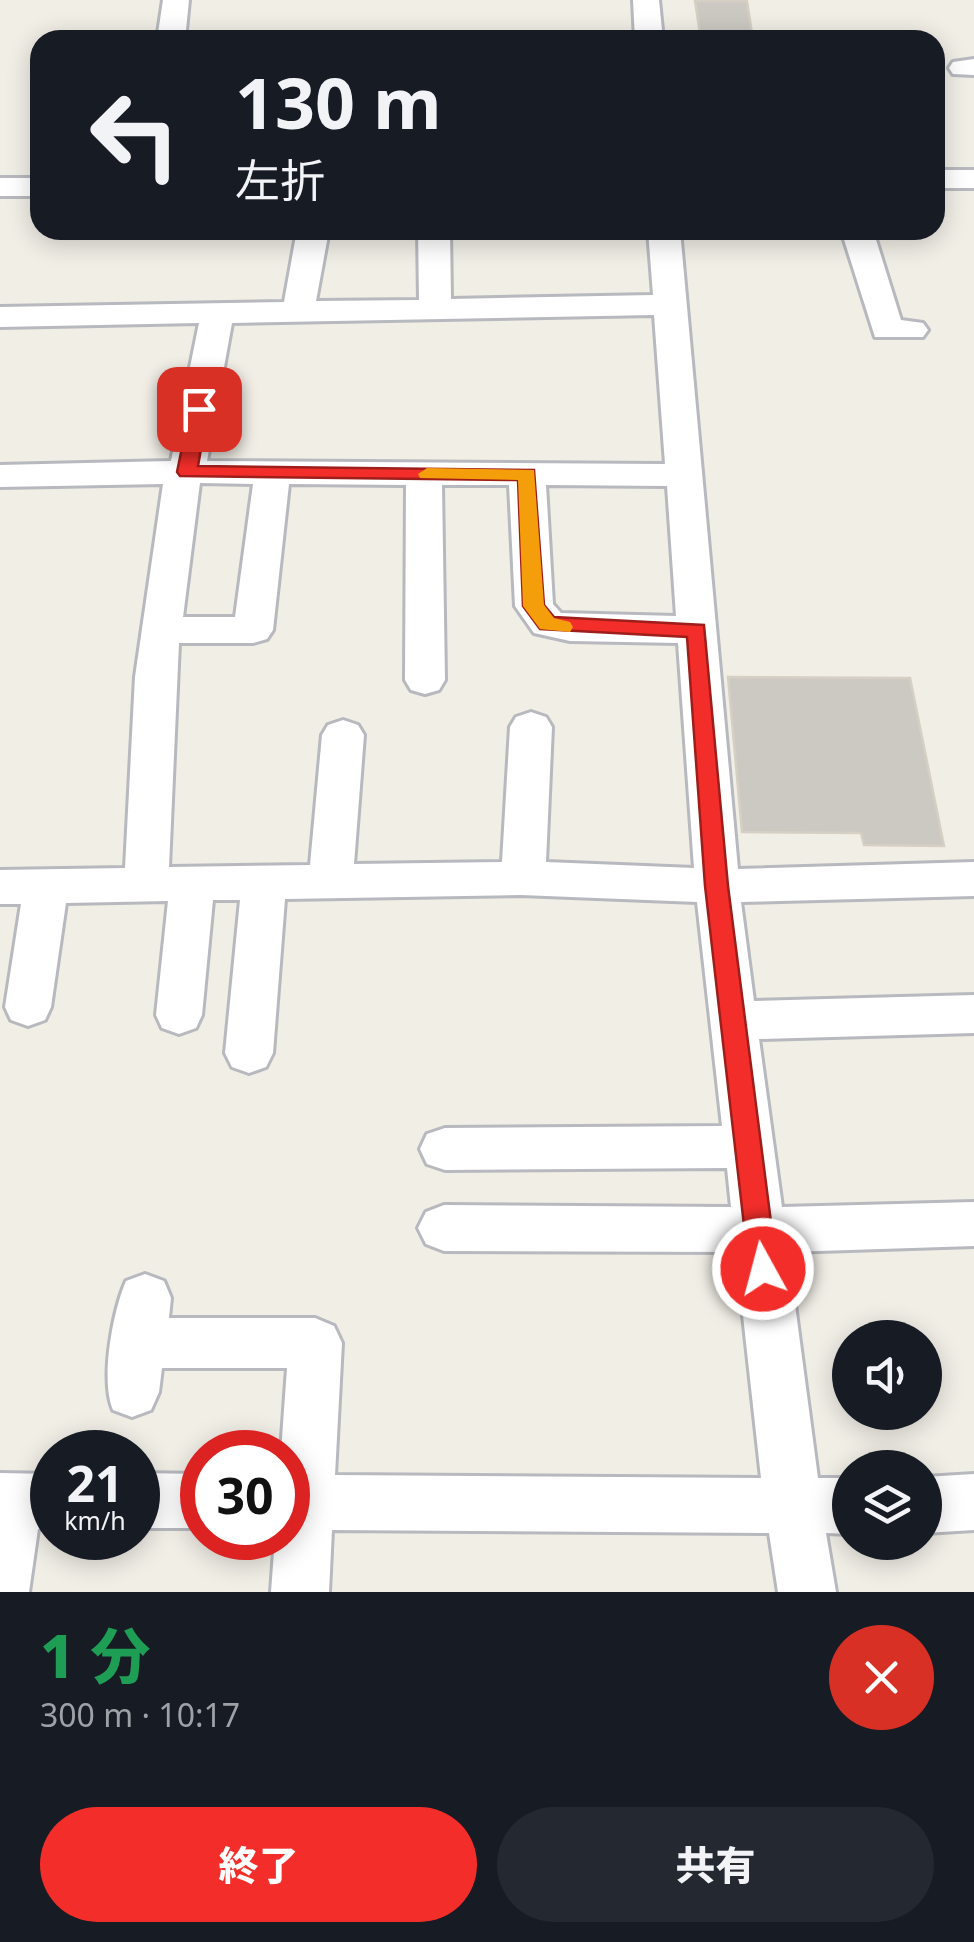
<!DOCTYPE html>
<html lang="ja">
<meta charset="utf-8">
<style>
body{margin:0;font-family:"Noto Sans","Noto Sans JP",sans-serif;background:#242831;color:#f1f3f6;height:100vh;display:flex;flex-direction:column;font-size:38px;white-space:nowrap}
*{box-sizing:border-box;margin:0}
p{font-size:32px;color:#9ea1a6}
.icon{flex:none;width:55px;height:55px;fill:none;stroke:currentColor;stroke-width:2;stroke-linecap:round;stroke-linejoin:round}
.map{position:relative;height:1592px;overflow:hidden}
.drawer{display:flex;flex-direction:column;background:#171b24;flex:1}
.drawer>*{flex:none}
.hud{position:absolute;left:30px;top:30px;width:915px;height:210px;border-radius:30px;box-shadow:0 5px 25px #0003;background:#171b24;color:#f1f3f6;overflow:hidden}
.tools{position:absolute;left:832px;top:1320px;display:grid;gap:20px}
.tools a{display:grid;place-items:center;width:110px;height:110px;border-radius:50%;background:#171b24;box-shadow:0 5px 25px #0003;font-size:50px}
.speed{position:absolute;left:30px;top:1430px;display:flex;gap:20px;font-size:50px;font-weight:700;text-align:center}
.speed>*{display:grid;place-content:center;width:130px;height:130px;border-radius:50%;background:#171b24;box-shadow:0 5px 25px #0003;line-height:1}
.speed small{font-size:25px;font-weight:400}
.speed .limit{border:15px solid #d22;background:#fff;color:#111}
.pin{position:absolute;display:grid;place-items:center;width:85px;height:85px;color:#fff;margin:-42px;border-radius:20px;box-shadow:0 5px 15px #0006}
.me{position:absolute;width:110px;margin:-55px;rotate:353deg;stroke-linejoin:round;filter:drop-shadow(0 0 8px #0008)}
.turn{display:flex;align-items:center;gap:35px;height:210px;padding:0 40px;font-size:45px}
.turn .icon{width:130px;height:130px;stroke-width:2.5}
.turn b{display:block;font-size:70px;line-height:85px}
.round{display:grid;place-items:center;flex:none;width:105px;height:105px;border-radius:52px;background:#242831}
.overview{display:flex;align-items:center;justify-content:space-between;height:170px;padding:0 40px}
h1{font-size:60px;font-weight:800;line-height:75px;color:#1e9e55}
.cta{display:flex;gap:20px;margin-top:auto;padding:20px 40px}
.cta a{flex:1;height:115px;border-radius:60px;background:#f32e2a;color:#fff;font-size:40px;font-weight:800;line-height:115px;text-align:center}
.cta a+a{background:#242831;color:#f1f3f6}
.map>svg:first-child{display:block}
</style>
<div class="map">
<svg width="974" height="1592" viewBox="0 0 974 1592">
<rect width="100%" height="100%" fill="#f1eee6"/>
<path fill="#ccc9c3" stroke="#d6cfc4" stroke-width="2.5" d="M695,1H747L753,40H701Z
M728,677L910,678L944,846L864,845L861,833L742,832Z"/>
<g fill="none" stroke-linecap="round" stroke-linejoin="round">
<defs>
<path id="minor" d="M163,0H189L185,40H157Z
M633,0H659L663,40H635Z
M974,59V75L953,74L949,68L953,62Z
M935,170H974V188H935Z
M0,178H40V196H0Z
M297,230H329L316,301L419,300L418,230H450L451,299L653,295L648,230H680L738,869L974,862V896L741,902L754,1001L974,995V1033L759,1039L782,1207L974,1202V1246L788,1252L818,1478H850V1534L826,1533L836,1592H778L769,1533L332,1530L329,1592H271L275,1538H288V1452H281L287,1368H162L159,1392L151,1410L132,1417L113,1410C100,1380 113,1311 126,1281L145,1274L164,1281L171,1298L169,1318H315L334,1326L342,1343L335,1475L761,1478L736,1252L444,1251L426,1244L418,1228L426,1212L444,1205L731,1207L727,1168L445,1170L427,1164L420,1149L427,1134L445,1128L722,1126L697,902L521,895L285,899L273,1053L266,1067L249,1073L232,1067L225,1053L240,900H213L202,1015L196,1028L179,1034L162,1028L156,1015L168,901L66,903L51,1007L45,1020L28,1026L11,1020L5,1007L21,904H0V870L125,868L135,677L163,484L0,487V465L171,461L199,323L0,327V307L284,302ZM654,315L665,464L207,461L232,323ZM200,483L253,484L235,617H183ZM289,484L406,485L405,680L411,690L425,694L439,690L445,680L442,485H509L515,606L534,633L570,641L678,643L694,868L546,862L552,727L546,717L531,712L516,717L510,727L502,862L354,864L364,735L358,725L343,720L328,725L322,735L310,865L169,867L179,643H253L267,639L273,630ZM546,485L667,486L676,616L561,613L553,604Z
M841,230H873L901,320L923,323L928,330L923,337H875Z
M0,1473L52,1474V1528L38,1529L29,1592H0Z
M138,1473L202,1474V1528H138Z
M974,1474V1530L925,1533V1477Z"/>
</defs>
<use href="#minor" stroke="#b7b9be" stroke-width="6"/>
<use href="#minor" fill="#fff" fill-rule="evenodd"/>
</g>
<path fill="#f32e2a" stroke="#9e1e1b" stroke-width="2.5" d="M199,403L208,409L198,466L534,470L544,605L554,617L704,625L728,886L777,1269L773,1278L763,1282L753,1278L749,1269L705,886L687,637L540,629L523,606L518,480L180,476L177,472L190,409Z"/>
<path fill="#f59e0b" d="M427,468L534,470L544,605L554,618L570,622L573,627L570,632L540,629L523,606L518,480L420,478L418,474Z"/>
</svg>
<div class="tools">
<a><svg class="icon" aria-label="sound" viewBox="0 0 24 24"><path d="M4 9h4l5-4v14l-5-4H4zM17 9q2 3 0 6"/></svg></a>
<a><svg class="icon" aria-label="layers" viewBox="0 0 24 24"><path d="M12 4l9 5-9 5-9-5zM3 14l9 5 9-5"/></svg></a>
</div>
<div class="speed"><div>21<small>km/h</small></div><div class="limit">30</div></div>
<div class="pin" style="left:199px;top:409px;background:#d93025"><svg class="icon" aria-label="arrive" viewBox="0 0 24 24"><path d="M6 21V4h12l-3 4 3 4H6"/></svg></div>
<svg class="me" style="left:763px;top:1269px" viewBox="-20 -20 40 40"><circle r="17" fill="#f32e2a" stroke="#fff" stroke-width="3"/><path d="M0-11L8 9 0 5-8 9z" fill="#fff"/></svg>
<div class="hud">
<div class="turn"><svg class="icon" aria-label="left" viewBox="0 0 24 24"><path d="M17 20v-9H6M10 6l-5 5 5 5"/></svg><div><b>130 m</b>左折</div></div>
</div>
</div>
<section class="drawer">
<div class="overview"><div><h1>1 分</h1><p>300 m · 10:17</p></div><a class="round" style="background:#d93025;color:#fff"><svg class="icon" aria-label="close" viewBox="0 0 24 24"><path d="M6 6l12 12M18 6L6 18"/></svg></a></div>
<div class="cta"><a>終了</a><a>共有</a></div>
</section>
